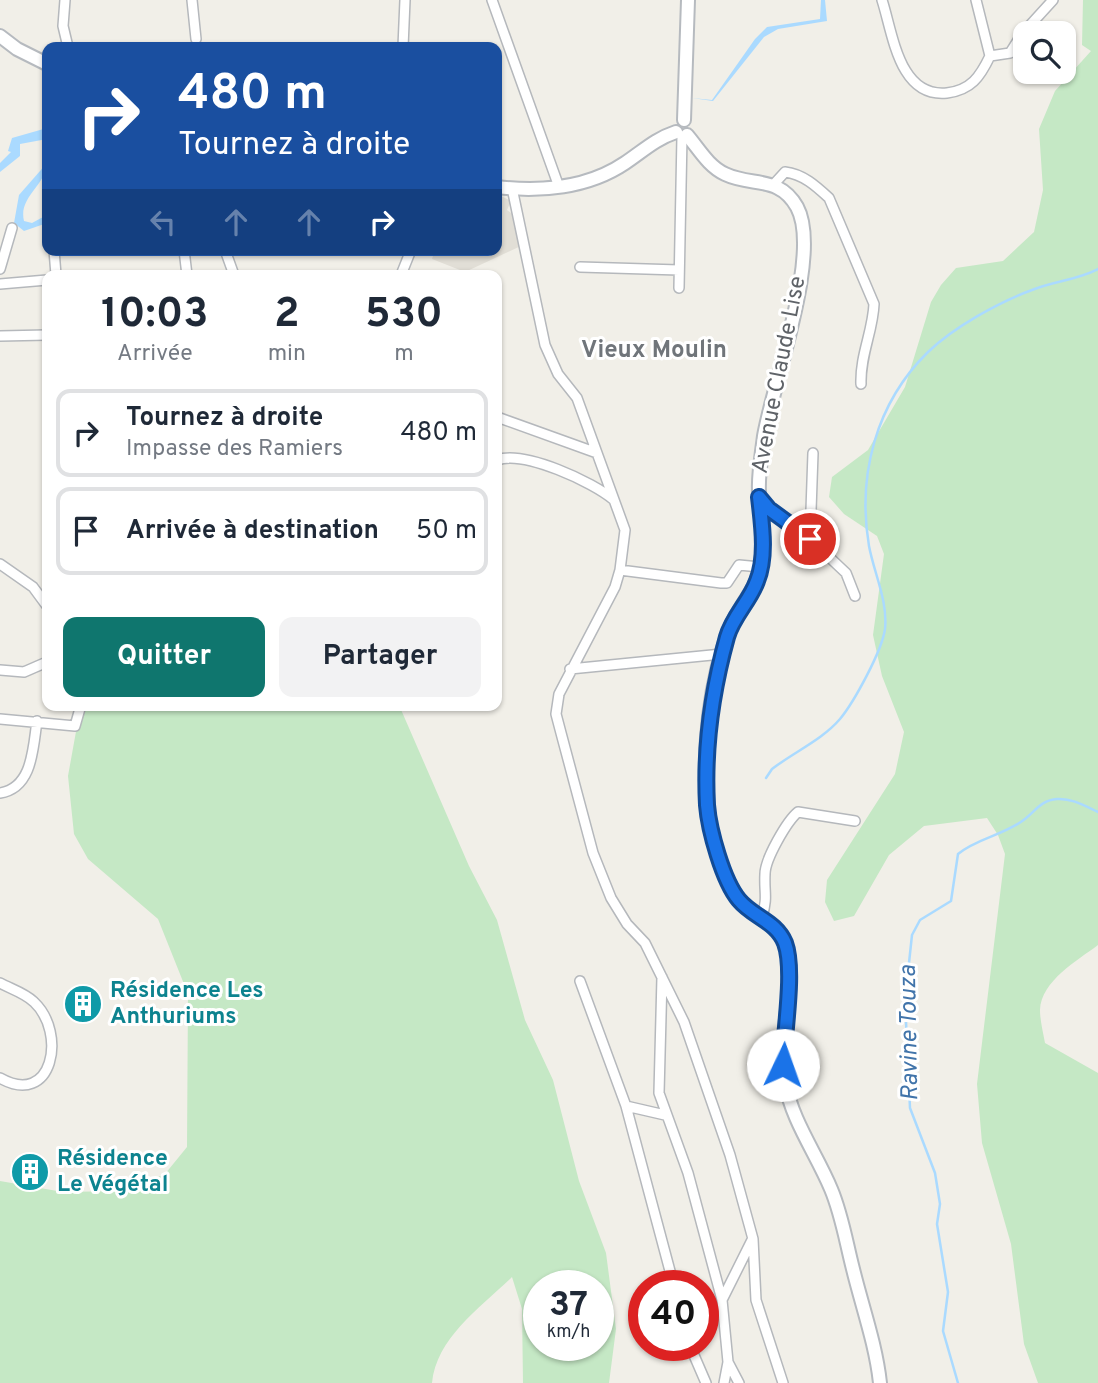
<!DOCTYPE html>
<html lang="fr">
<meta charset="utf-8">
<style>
body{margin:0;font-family:Overpass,sans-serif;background:#f2f2f3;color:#1f2937;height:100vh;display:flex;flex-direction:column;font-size:26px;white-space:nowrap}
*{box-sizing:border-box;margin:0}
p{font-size:23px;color:#747a83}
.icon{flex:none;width:38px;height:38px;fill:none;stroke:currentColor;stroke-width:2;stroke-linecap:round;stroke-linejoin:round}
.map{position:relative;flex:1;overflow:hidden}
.side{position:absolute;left:42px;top:270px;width:460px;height:441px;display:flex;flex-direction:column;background:#fff;border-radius:14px;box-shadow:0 2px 5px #0004}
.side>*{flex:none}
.hud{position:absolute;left:42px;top:42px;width:460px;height:214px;border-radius:14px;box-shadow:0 2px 5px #0004;background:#1a4fa0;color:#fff;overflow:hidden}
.tools{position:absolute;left:1013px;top:21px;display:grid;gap:14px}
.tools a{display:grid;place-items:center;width:63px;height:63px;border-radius:14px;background:#fff;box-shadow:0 2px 5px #0004;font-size:35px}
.speed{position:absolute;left:523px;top:1270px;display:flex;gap:14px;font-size:35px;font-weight:700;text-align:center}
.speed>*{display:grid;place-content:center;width:91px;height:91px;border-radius:50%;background:#fff;box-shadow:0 2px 5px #0004;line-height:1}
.speed small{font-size:18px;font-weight:400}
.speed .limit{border:10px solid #d22;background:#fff;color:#111}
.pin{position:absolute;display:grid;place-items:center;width:60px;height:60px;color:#fff;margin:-30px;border:4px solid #fff;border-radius:50%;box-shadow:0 2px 7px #0007}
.me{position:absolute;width:77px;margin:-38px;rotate:3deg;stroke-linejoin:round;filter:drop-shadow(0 0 5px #0008)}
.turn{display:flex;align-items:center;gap:24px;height:147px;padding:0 21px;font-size:32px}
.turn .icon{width:91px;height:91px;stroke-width:2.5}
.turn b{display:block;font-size:49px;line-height:60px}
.lanes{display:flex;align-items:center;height:66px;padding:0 21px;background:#0003;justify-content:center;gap:35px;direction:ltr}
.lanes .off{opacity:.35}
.eta{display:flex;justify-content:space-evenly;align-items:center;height:119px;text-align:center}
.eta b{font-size:42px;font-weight:700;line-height:49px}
.button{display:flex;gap:14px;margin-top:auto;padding:14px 21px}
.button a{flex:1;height:80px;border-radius:14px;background:#0f766e;color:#fff;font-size:28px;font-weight:700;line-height:80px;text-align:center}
.button a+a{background:#f2f2f3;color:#1f2937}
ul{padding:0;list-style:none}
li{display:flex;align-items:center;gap:21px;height:88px;margin:0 14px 10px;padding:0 7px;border:4px solid #e0e1e3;border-radius:14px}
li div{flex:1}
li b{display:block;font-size:26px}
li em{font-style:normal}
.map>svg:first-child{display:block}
</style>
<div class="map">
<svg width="1098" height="1383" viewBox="0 0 1098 1383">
<rect width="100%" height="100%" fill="#f1efe8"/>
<path fill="#e1ded6" d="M497,194L511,201L507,210L514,215L523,245L465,272L432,259L435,250H497Z"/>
<path fill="#c5e8c5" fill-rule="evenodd" d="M1083,0H1098V945C1078,960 1041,981 1040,1010C1040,1020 1043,1032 1045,1043L1098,1073V1383H1038L1024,1344L1011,1244L982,1143L977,1084L1005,854L998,835L987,818L924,826L889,855L854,916L834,921L825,902L827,880L895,774L904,732L882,676L873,635L884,554L877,536L844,514L829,497L832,477L868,450L905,387L931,302L941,285L956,268L1003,261L1034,232L1043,190L1039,129L1055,91L1091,51L1082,45Z
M86,705H399L469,866L497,920L525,1020L553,1080L579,1181L606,1253L616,1329L609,1383H523L522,1309L512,1277C481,1307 436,1338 432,1383H0V1181L63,1192L123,1191L165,1174L187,1147L188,994L158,919L88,859L74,834L68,776L77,726ZM539,1286H598V1346H539Z"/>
<path fill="#aadaff" d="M821,0H825L827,21L778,29L764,37L713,101L692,98L712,100L755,39L767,27L820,19Z
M47,128V139L20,144V156L0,172V163L11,152L8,151L12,138Z
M47,163C47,184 18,197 24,221L32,223L43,217L47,208V223L24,231L14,223L19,195Z"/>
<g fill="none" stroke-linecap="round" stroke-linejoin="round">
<path stroke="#aadaff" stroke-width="2.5" d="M766,778L772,769C794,752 822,740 840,719C854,702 882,651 885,629C888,601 874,573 869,546C857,475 876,403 928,352C954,327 999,302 1032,290C1054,281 1077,280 1098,269
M958,1383L943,1331L948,1292L937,1224L940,1204L935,1173L910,1108L905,1000L912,935L920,920L951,901L958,854C977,838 1005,835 1025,819C1036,810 1042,800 1057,799C1072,798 1085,806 1098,812"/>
<defs>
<path id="street" d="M65,0L63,26L68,47
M192,0L196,39
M492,0L559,187
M882,0C893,34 899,98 947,93C971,90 980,77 990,56L976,0
M403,47L405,0
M990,56L1010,53L1022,34L1053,0
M774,184L785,172C803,174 816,186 829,198L874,304C873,331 860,355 861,384
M512,188L545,345L558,374L577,398L625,530L620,570L615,587L559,694L556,714L561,733L593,853L611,898L627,924L645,943L684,1022L730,1155L753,1239L756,1300L783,1383
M54,250L56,275
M184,250L187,275
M225,250L234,275
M580,267L679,270
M0,269L12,228
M401,275L411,250
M0,284L47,280
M679,288L682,136
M0,336L47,335
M497,417L597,453
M497,460C524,450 593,482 614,500
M760,498L769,509L810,539L813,453
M810,539L846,573L855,596
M0,564L33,587L47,606
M620,570L721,583H727L739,565L760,567
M570,669L722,654
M0,670L24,672L47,662
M0,719L75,726L81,705
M0,793C33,788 33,747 37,721
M762,917C768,897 764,893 765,874C765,859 787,821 798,812L855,821
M662,977L659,1093L688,1173L722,1300L728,1362L739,1383
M580,981L626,1106L674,1286
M0,983C11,989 25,993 34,1002C67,1033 53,1108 0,1078
M626,1106L665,1115
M722,1300L752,1240
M690,1346L706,1383
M724,1383L728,1362"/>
<path id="secondary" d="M0,36L17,49L47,64
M684,120L688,0
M687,135C699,149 708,166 725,174C752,187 779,175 797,207C822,253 773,383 764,436C762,453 758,474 759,491C760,515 766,543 761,567C756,590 739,606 730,628C709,682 703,748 707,805C709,831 723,883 741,902C756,918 778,922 785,944C799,985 776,1038 785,1082C792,1121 816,1153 831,1189C842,1215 846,1242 853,1269C862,1306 876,1345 880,1383
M497,187C540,192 588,188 625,163C643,151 655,139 676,132"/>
</defs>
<use href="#street" stroke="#b5b8bc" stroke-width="12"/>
<use href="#secondary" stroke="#b6babf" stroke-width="16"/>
<use href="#street" stroke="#fff" stroke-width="9"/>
<use href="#secondary" stroke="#fff" stroke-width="12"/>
</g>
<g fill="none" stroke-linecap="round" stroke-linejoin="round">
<defs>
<path id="route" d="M783,1065C784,1033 795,970 785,943C776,921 753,917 739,900C723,881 709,830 707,805C704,749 712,691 727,637C733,616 750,601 757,581C767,556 762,524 759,497L769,509L810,539"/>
</defs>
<use href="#route" stroke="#114b97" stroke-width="18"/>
<use href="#route" stroke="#1a73e8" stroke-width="12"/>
</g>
<defs>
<symbol id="building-disc" viewBox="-11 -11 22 22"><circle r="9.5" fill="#0f9aa8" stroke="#fff"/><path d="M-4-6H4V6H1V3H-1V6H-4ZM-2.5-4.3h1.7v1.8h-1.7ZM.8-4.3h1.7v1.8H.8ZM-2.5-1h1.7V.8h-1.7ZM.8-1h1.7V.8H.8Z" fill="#fff"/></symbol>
</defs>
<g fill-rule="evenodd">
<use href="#building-disc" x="61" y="982" width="44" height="44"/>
<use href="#building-disc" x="8" y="1150" width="44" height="44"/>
</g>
<g text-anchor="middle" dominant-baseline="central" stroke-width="6" stroke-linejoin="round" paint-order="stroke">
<g font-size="23" fill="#5f6368" stroke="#fff">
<text transform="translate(780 375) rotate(-79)">Avenue Claude Lise</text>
</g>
<g font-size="23" font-weight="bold" fill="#0d838f" stroke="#fff" text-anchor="start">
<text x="110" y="991">Résidence Les<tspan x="110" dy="26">Anthuriums</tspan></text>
<text x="57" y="1159">Résidence<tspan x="57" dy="26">Le Végétal</tspan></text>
</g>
<g font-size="24" font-weight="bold" fill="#70757a" stroke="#fff">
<text x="654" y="351">Vieux Moulin</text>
</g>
<g font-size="24" font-style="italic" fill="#4174aa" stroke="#fff">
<text transform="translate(910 1033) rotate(-91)">Ravine Touza</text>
</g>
</g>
</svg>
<div class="tools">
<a><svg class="icon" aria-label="search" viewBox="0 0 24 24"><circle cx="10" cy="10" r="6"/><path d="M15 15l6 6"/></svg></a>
</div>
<div class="speed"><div>37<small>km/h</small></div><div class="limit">40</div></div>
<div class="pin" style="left:810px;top:539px;background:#d93025"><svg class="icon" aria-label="arrive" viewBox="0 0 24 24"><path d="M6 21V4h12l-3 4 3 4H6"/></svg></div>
<svg class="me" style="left:783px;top:1065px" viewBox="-20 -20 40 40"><circle r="19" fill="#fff"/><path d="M0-13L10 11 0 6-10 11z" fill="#1a73e8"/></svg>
<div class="hud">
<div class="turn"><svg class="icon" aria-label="right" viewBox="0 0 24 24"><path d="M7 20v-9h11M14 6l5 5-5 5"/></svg><div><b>480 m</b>Tournez à droite</div></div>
<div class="lanes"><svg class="icon off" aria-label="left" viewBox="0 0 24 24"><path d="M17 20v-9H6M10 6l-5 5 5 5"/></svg><svg class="icon off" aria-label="ahead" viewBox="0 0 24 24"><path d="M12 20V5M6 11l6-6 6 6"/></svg><svg class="icon off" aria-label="ahead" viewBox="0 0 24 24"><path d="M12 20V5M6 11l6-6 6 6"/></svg><svg class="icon" aria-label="right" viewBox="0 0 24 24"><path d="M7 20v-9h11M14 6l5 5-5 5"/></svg></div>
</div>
<section class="side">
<div class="eta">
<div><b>10:03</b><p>Arrivée</p></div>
<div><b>2</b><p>min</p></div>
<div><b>530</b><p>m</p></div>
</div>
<ul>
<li><svg class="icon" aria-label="right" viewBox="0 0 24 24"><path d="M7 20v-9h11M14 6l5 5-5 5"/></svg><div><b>Tournez à droite</b><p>Impasse des Ramiers</p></div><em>480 m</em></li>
<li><svg class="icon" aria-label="arrive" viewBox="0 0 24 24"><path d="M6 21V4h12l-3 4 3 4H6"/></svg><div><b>Arrivée à destination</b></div><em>50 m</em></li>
</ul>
<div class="button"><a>Quitter</a><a>Partager</a></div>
</section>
</div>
